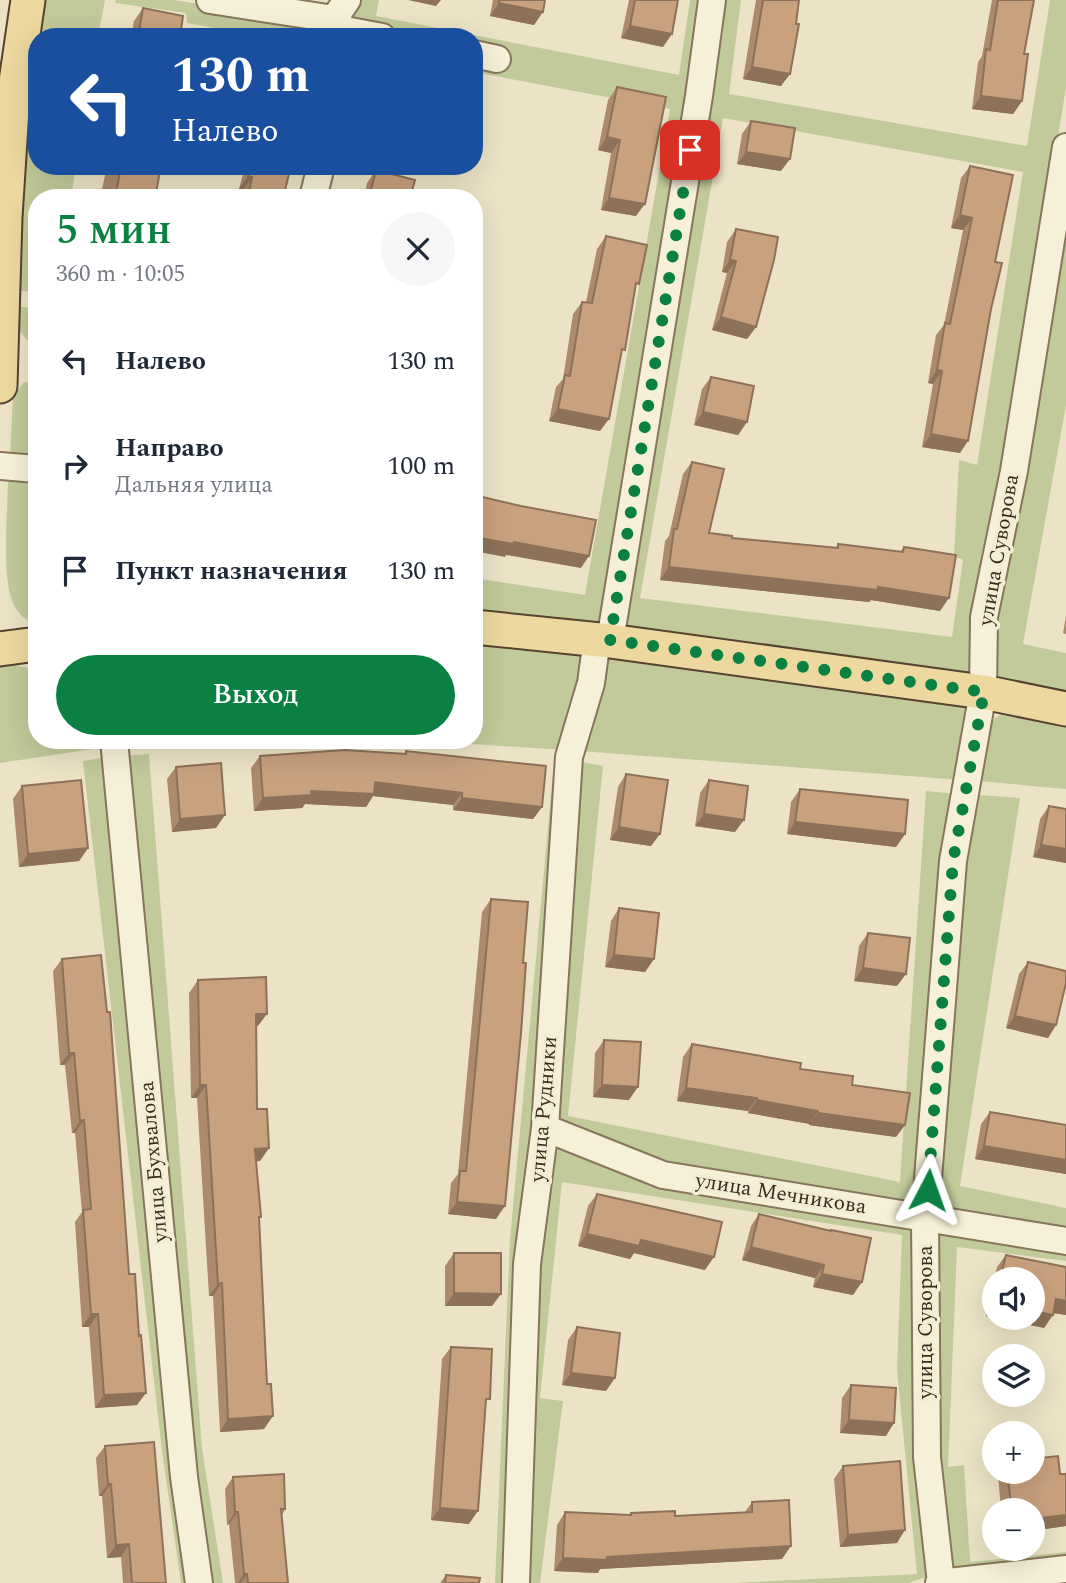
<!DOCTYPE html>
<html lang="ru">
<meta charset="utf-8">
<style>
body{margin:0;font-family:Spectral,serif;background:#f6f6f7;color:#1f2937;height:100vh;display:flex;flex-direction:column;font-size:26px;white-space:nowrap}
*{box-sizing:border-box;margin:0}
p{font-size:23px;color:#747a83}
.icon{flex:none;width:38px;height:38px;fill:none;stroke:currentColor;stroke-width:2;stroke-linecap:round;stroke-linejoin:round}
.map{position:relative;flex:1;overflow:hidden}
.details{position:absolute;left:28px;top:189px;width:455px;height:560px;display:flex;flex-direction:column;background:#fff;border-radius:28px;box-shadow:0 7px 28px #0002}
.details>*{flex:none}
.top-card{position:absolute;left:28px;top:28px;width:455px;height:147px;border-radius:28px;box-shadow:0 7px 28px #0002;background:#1a4fa0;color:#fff;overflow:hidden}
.fabs{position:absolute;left:982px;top:1267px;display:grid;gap:14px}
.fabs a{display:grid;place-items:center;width:63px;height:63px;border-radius:50%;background:#fff;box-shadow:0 7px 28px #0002;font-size:35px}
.pin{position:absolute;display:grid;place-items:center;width:60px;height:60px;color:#fff;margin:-30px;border-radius:14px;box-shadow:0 4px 10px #0006}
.me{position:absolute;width:77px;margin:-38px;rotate:4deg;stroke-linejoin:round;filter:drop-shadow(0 0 5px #0008)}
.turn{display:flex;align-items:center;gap:24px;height:147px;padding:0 28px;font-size:32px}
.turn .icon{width:91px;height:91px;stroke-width:2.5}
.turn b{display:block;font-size:49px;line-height:60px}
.round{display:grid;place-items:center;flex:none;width:74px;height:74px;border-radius:37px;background:#f6f6f7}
.headline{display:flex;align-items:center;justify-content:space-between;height:119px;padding:0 28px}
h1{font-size:42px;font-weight:600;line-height:52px;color:#0b8043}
.cta{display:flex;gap:14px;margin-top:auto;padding:14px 28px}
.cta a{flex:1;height:80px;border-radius:42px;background:#0b8043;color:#fff;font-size:28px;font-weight:600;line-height:80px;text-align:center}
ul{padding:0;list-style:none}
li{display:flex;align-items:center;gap:21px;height:105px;padding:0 28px}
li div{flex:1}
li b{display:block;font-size:26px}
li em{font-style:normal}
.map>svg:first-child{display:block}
</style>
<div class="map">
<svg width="1066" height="1583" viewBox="0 0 1066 1583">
<rect width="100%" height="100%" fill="#ece3c6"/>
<path fill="#c2ca9a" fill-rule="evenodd" d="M41,0H105L98,37H37V166H76L71,198H37V293L17,290L19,155Z
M116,0H174L328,25L340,37H266L187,23L186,13L115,3Z
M356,0H379L376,16L679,75L690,0H707L599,629L474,617V578L585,595L670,109L474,72V37H354L351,25Z
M718,0H741L729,94L1027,146L1050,0H1066V87L972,678L631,632L622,617ZM723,118L1023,172L977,465L959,460L954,556L963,560L952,637L640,598Z
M1066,192V405L1023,644L1066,653V696L991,680V615Z
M17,306L37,309V340H27L16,327Z
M37,341V459L10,458L13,396L24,382L34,383Z
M8,477L37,479V625C26,621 18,614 13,603C1,577 8,508 8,477Z
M474,638L584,650L587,668L565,750L408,740H474Z
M614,652L963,701L970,718L961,780L580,751L605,667Z
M13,665L37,669V740H106V747L0,763V667Z
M1007,709L1066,721V789L979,781L993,720Z
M149,754L202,1448L223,1583H211L192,1444L124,756Z
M107,757L190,1583H181L162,1451L83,761Z
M577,761L603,766L568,1116L900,1182L926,791L959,794L920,1204L666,1167L554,1121Z
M554,762L564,763L510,1583H495L510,1240Z
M978,795L1020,798L960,1186L1066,1208V1235L940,1213L935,1200L963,861Z
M553,1144L912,1223L932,1575L908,1583H733L917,1574L897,1370L902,1235L562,1182L540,1398L563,1401L540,1583H525L533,1263Z
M938,1225L1066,1247V1261L957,1247L948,1467L964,1465L970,1562L1066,1552V1564L953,1575L933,1458Z"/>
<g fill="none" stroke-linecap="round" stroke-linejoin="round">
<defs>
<path id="minor" d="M210,0L334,19
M345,30L382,37
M346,37L345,30L334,19L347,0
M474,54L497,59
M313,198L321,166
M0,466L37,469
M610,641L699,96L712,0
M114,740L184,1477L199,1583
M545,1128L663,1175L1066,1241
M516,1583L527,1264L545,1128L569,757L591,683L597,639
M939,1583L1066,1569
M941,1583L927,1457L925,1217L953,861L983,692L984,617L1014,471L1066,147"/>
<path id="major" d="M0,386L5,217L12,109L28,0
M474,627L610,641L983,692L1066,709
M0,649L37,644"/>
</defs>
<use href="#minor" stroke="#87755c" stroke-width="30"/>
<use href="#major" stroke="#554330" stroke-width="37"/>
<use href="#minor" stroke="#f7f0d8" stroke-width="26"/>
<use href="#major" stroke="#edd99f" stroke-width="33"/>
</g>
<path fill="#ad8a6c" d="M493,0H545L534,25L490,16Z
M629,0H678L663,47L621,38Z
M756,0H799L781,86L743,79Z
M992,0H1034L1024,54L1022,101L1013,114L972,109L978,62L982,56Z
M143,8L180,37H131L134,21Z
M617,87L636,216L601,210L611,153L598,150L608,100Z
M751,121L781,171L737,164L742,134Z
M107,166H161L155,198H100Z
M245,166H291L283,198H242L243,190L239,189Z
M970,166L995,262L991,309L960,453L922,447L933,384L928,383L936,335L944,325L963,230L951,228L961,178Z
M376,170L410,198H364L367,183Z
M736,229L756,327L747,339L712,330L727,273L722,272L727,242Z
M606,236L635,289L620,357L600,431L549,421L556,387L563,379L573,314L582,302H586L597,249Z
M711,377L747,422L738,435L694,425L702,389Z
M692,462L709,533L732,538L836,547L838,544L900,552L904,547L940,611L871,600L869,602L660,580L665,541L669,536L683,474Z
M1066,616V634L1063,633Z
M406,751L542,807L533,819L453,810V805L373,796L366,807L305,804L302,808L254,811L251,768L260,756L405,754Z
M176,767L216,828L172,832L167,779Z
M626,774L651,846L610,840L618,787Z
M709,780L735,832L695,826L700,793Z
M22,786L88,848L79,861L19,867L13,799Z
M800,789L905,834L896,847L787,834L791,802Z
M1049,806L1066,809V863L1033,857L1040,819Z
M491,899L496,1219L448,1214L451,1183L458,1174L482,912Z
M619,908L654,959L645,972L605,967L611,921Z
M868,933L897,986L854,981L859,946Z
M62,959L137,1405L95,1408L89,1327H82L75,1222L82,1212L75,1133H72L65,1065H60L53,971Z
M1028,962L1056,1025L1048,1038L1006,1028L1019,974Z
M198,980L258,1026H256L257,1109L269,1148L260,1161H256L261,1217L259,1219L264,1429L220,1432L213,1296H209L197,1098H191L189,993Z
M604,1040L629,1100L593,1097L595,1053Z
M692,1044L800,1069L852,1085L896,1137L809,1125L810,1124L748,1113V1111L677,1101L683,1057Z
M990,1112L1066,1125V1174L975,1159L981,1124Z
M597,1194L705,1270L634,1253L630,1259L578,1246L588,1206Z
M759,1214L830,1231L831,1230L853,1295L813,1287L815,1278L742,1260L751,1226Z
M454,1253L492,1306H445V1266Z
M1006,1255L1066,1267V1315L1053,1313L1044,1328L1032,1279H994L997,1267Z
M994,1281V1318L986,1316Z
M577,1327L606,1391L562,1385L568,1340Z
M451,1347L485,1407L469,1524L431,1520L442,1359Z
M851,1385L886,1436L840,1433L842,1398Z
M105,1446L166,1583H123L121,1557L107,1558L102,1496H99L96,1458Z
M843,1466L897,1543L840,1547L834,1479Z
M999,1472H1032L1060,1474H1066V1526L1032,1531V1510H1001L998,1474Z
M233,1477L285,1509L282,1515L288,1583H235L229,1524L227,1525L225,1489Z
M752,1502L782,1559L600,1569L598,1573L554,1571L557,1525L565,1512L629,1515L631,1513L675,1516L745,1512Z
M446,1575L479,1583H440Z"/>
<path fill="#8d7158" d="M408,0H441L436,6Z
M499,3L543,12L534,25L490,16Z
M630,26L672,34L663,47L621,38Z
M752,67L790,74L781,86L743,79Z
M981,96L1022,101L1013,114L972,109Z
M607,137L620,140L611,153L598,150Z
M746,152L790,159L781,171L737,164Z
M248,176L252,177L243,190L239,189Z
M609,198L645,204L636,216L601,210Z
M960,215L972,218L963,230L951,228Z
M730,260L736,261L727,273L722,272Z
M721,317L756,327L747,339L712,330Z
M937,370L942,371L933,384L928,383Z
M558,409L609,419L600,431L549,421Z
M703,412L747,422L738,435L694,425Z
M931,434L968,441L960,453L922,447Z
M474,537L514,542L589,556L581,568L506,555L505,557L474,551Z
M669,567L878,587L949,598L940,611L871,600L869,602L660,580Z
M375,782L462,793L453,805L373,796L366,807L305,804L302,808L254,811L263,798Z
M462,798L542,807L533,819L453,810Z
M704,814L744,820L735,832L695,826Z
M225,815L216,828L172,832L180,819Z
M795,822L905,834L896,847L787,834Z
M619,827L660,834L651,846L610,840Z
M1041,845L1066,849V863L1033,857Z
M88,848L79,861L19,867L28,854Z
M614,955L654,959L645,972L605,967Z
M863,968L906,974L897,986L854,981Z
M256,1014H267L258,1026L247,1027Z
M1015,1016L1056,1025L1048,1038L1006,1028Z
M69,1053H74L65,1065H60Z
M200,1085H206L197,1098H191Z
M602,1085L638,1087L629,1100L593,1097Z
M686,1088L757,1098L748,1111L677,1101Z
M757,1100L818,1111L810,1124L748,1113Z
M818,1113L905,1125L896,1137L809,1125Z
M84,1120L75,1133H72L80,1121Z
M984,1146L1066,1160V1174L975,1159Z
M269,1148L260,1161L246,1162L255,1149Z
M457,1202L505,1206L496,1219L448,1214Z
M587,1234L641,1240L714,1257L705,1270L634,1253L630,1259L578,1246Z
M751,1247L824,1265L815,1278L742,1260Z
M822,1274L862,1282L853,1295L813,1287Z
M222,1283L213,1296H209L218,1284Z
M454,1293L501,1294L492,1306H445Z
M1056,1299L1066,1301V1315L1047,1312Z
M994,1305V1318L986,1316Z
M1032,1311L1053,1315L1044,1328L995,1318H1032Z
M91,1314H98L89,1327H82Z
M571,1373L615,1378L606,1391L562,1385Z
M146,1393L137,1405L95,1408L104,1395Z
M273,1416L264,1429L220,1432L228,1419Z
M849,1420L894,1423L886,1436L840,1433Z
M108,1484H111L102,1496H99Z
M440,1508L478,1511L469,1524L431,1520Z
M235,1512H238L229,1524L227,1525Z
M1066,1515V1526L1032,1531V1519Z
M905,1530L897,1543L840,1547L848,1535Z
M129,1544L121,1557L107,1558L116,1545Z
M791,1546L782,1559L600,1569L598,1573L554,1571L563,1558L607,1557Z
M244,1574H247L241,1583H238Z"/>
<path fill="#c9a17d" stroke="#8d7158" stroke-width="2" d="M499,0H545L543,12L499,3Z
M635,0H678L672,34L630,26Z
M763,0H799L796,24H799L790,74L752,67Z
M998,0H1034L1024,54H1028L1022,101L981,96L986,49L990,50Z
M143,8L183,16L180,37H138Z
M287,32L305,37H286Z
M617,87L666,97L645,204L609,198L620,140L607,137Z
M751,121L795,128L790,159L746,152Z
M123,166H161L155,198H115L120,172L122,173Z
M251,166H291L283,198H248L252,177L248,176Z
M970,166L1013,175L995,262L1002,263L991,309L968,441L931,434L942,371L937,370L945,323L950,324L972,218L960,215Z
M376,170L415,180L410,198H369Z
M736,229L778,237L774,260L756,327L721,317L736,261L730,260Z
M606,236L647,245L639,284L636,283L625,350L622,349L609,419L558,409L565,375L570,376L582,302L592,303Z
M711,377L754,386L747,422L703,412Z
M692,462L724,469L709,533L732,536V538L838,548V544L903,552L904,547L956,555L949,598L878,587V590L669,567L674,529H677Z
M474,495L521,506L596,520L589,556L514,542L513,544L474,537Z
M345,750L406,754V751L546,766L542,807L462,798V793L375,782L374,794L311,791V795L263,798L260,756Z
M221,763L225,815L180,819L176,767Z
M626,774L668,780L660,834L619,827Z
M81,780L88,848L28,854L22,786Z
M709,780L748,786L744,820L704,814Z
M800,789L908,800L905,834L795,822Z
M1049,806L1066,809V849L1041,845Z
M491,899L528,902L523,963H526L521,1033L505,1206L457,1202L460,1171H466Z
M619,908L659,913L654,959L614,955Z
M868,933L910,938L906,974L863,968Z
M101,955L107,1012H110L129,1274H135L139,1336L141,1335L146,1393L104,1395L98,1314H91L83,1210L91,1209L84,1120L80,1121L74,1053H69L62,959Z
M1028,962L1066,971V983L1056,1025L1015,1016Z
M266,977L267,1014H256L257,1109H267L269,1148L255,1149L261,1217H259L267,1384H271L273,1416L228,1419L222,1283L218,1284L206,1085H200L198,980Z
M604,1040L641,1042L638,1087L602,1085Z
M692,1044L801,1063L800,1069L853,1076L852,1085L910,1093L905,1125L818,1113V1111L757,1100V1098L686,1088Z
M990,1112L1066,1125V1160L984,1146Z
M597,1194L722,1222L714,1257L641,1240L639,1246L587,1234Z
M759,1214L831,1231V1230L871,1238L862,1282L822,1274L824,1265L751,1247Z
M454,1253H501V1294L454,1293Z
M1006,1255L1066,1267V1301L1056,1299L1053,1315L1032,1311V1279H1000Z
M577,1327L620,1333L615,1378L571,1373Z
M451,1347L492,1349L490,1399H486L478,1511L440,1508Z
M851,1385L896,1388L894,1423L849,1420Z
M154,1442L166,1583H132L129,1544L116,1545L111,1484H108L105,1446Z
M1058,1456L1060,1474H1066V1515L1032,1519V1510H1012L1007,1472H1032V1459Z
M900,1461L905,1530L848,1535L843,1466Z
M284,1474L285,1509H281L288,1583H248L247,1574H244L238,1512H235L233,1477Z
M789,1500L791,1546L607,1557L606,1560L563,1558L565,1512L631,1515V1513L675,1511V1516L752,1512V1502Z
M446,1575L480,1578L479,1583H445Z"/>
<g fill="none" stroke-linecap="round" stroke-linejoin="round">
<path stroke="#0b8043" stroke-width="12" stroke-dasharray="0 21.6" d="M690,150L610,640L984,692L953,861L928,1190"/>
</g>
<g text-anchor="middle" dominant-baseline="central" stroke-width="7" stroke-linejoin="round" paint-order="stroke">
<g font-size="21" fill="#372c1f" stroke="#f4edd5">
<text transform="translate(999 550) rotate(-80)">улица Суворова</text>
<text transform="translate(544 1109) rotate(-85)">улица Рудники</text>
<text transform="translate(154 1162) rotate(-95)">улица Бухвалова</text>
<text transform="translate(781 1194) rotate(9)">улица Мечникова</text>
<text transform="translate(926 1322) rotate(-90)">улица Суворова</text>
</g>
</g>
</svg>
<div class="fabs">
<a><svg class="icon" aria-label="sound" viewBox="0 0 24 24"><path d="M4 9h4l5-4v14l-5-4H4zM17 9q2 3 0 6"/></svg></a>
<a><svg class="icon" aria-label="layers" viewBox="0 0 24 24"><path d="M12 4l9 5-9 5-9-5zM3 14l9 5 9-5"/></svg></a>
<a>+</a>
<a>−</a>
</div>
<div class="pin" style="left:690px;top:150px;background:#d93025"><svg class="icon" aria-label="arrive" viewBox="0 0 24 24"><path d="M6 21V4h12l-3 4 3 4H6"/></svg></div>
<svg class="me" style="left:928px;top:1190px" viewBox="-20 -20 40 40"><path d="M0-17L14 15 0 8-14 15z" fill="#0b8043" stroke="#fff" stroke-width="4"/></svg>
<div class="top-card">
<div class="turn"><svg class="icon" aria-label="left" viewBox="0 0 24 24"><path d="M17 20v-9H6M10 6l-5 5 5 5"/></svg><div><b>130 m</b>Налево</div></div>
</div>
<section class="details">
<div class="headline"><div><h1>5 мин</h1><p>360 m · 10:05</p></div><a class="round"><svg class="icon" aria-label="close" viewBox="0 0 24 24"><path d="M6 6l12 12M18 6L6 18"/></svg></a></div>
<ul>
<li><svg class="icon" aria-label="left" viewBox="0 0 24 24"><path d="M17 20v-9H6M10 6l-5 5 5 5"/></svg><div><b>Налево</b></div><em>130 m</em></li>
<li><svg class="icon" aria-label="right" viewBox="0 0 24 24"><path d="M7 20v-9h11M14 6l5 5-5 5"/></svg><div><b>Направо</b><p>Дальняя улица</p></div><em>100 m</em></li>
<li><svg class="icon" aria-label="arrive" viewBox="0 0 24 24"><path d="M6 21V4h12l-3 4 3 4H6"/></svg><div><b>Пункт назначения</b></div><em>130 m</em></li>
</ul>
<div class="cta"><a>Выход</a></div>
</section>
</div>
